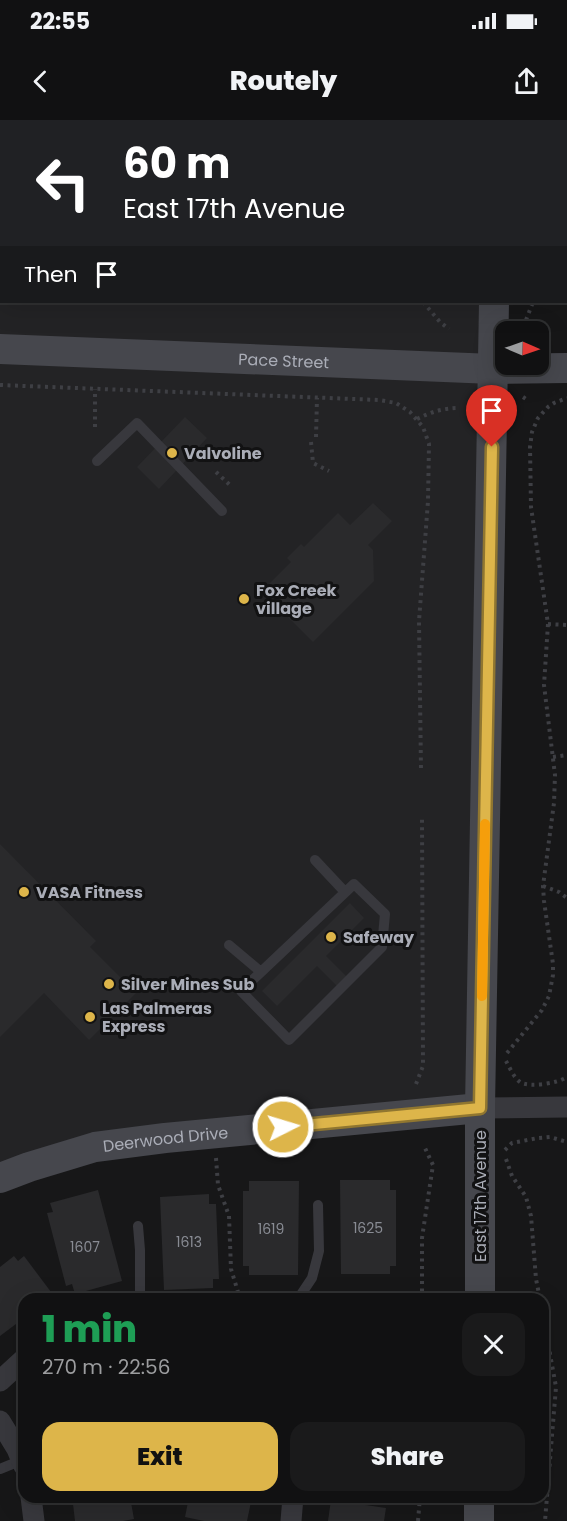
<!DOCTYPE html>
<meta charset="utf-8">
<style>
body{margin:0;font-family:Poppins,sans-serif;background:#1a1a1b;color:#f1f3f6;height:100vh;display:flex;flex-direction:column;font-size:22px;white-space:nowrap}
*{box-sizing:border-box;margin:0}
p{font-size:20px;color:#9c9d9f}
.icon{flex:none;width:33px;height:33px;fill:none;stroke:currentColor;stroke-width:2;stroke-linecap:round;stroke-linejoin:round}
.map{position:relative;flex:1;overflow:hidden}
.drawer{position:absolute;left:18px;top:1173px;width:531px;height:210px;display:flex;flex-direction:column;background:#111112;border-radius:18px;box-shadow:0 6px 24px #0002,0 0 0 2px #303132}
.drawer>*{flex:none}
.banner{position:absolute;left:0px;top:0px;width:567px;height:183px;box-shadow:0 6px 24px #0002,0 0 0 2px #303132;background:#202124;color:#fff;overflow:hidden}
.needle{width:39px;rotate:92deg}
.controls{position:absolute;left:495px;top:201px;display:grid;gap:12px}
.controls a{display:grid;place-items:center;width:54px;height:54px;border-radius:12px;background:#111112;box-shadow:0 6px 24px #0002,0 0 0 2px #303132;font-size:30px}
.pin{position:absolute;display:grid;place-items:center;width:51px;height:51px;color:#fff;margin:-62px -26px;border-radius:50% 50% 50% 0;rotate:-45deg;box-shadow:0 0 6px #0007}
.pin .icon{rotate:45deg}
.me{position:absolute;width:66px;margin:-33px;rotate:85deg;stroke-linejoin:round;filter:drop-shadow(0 0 4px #0008)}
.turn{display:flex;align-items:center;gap:21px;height:126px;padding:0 24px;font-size:27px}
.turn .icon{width:78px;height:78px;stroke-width:2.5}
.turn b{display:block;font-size:42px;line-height:51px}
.then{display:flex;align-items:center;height:57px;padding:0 24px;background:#0003;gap:12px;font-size:22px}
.round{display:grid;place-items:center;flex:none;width:63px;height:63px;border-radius:18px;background:#1a1a1b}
.summary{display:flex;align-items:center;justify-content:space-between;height:102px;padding:0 24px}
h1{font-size:36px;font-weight:800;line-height:45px;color:#1e9e55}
.action{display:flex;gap:12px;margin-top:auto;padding:12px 24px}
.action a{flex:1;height:69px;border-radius:18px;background:#ddb54a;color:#111;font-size:24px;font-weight:800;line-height:69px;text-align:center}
.action a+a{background:#1a1a1b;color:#f1f3f6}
.status{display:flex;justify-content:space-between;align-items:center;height:42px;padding:0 30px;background:#111112;direction:ltr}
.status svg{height:16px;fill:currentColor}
header{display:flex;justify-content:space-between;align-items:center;height:78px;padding:0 24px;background:#111112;font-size:27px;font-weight:800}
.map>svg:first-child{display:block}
</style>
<div class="status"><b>22:55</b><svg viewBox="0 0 49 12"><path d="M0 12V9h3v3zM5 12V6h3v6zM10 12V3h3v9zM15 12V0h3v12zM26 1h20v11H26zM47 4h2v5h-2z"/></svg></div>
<header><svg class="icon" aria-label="back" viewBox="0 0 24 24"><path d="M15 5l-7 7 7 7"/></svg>Routely<svg class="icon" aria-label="share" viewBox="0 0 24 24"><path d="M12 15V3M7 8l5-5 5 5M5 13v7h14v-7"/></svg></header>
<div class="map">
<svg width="567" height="1401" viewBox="0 0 567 1401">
<rect width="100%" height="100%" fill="#171718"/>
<path fill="#232325" d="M0,0H498V2H2V182H494L480,988L171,1018L0,1058Z"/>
<path fill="#2a2a2c" d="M185,297L207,318L159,369L137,347Z
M373,383L392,401L368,425L373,430L374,461L313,522L262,471L291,442L287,438L301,424L304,427L338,393L350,405Z
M0,724L96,821L90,827L136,873L89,920L44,873L0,917Z
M350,783L364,798L326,836L348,858L338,867L317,846L277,886L262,871Z
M340,1060H390V1070H396V1146H390V1154H341Z
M249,1061H299L298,1155H249V1146H243V1071H249Z
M98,1070L122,1161L75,1174L72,1164L66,1166L47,1093L53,1092L50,1083Z
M209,1074V1084H216L219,1159H213V1168L164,1170L160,1077Z
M14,1136L18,1141L24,1136L54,1176L50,1179H24V1198L0,1216V1147Z
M124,1377H130L134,1399L123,1401H75L73,1384Z
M189,1377H252L247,1401H204L185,1397Z
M331,1380L386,1388L384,1401H328Z"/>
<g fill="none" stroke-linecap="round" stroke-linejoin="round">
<path stroke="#3e3f44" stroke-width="4" stroke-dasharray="3 4.5" stroke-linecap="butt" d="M5,2L6,0
M421,2V0
M525,2L526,0
M0,159H2
M566,171H567
M423,182L440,202L449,209
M526,200L533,182
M0,265L379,280L396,283L410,292L423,307L429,324L428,381L419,501L421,650
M523,277L529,281
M417,299C431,292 443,288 459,288
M95,307V269
M316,317L317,278
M311,322L313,343L329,351
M216,352L231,366
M548,504L567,505
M553,637L567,635
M543,766L559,772L567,778
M507,933L542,890L549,876L553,855V844L544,781L543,766L554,683L555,655L544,565L548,504L531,387L530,327L532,312L538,298L548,287L554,283L567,278
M506,941C510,948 514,958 520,962C528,968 559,963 567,957
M416,964L423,946L422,697
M505,1030L512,1023L538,1018L550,1017L567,1022
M216,1038L218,1065L229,1096L231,1149L238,1172V1179
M506,1039L512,1056L526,1077L531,1096L536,1159L540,1179
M422,1179V1118L433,1045L425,1028
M543,1195L556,1267L545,1401
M418,1401L420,1377"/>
<path stroke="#38383d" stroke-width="10" d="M173,0L175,2
M123,2L125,0
M554,2V0
M0,101H2
M566,127L567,128
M97,341L137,303L222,391
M315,740L345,772
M229,825L261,852L241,871L289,920L382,827L385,794L354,764L261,852
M138,1106L140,1130V1179
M298,1179L312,1158L319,1131L318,1085
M0,1349L22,1340"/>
<path stroke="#38383d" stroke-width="21" d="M480,988L567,987
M0,1261L24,1239
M0,1301L17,1329L24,1346
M31,1377L34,1401
M291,1401L293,1377"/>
<g stroke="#46474d" stroke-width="30">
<path d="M498,2V0"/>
<path id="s1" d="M0,229L493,249L567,248"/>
<path id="s2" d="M0,1058L29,1047L95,1027L165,1018L480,988"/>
<path d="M480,1179V988L494,182"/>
<path d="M479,1401V1377"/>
</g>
</g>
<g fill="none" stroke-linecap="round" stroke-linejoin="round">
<defs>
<path id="route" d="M283,1007L480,988L492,327"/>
</defs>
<use href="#route" stroke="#907630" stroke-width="15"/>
<use href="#route" stroke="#ddb54a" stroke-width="10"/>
<path stroke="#f59e0b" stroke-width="10" d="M482,876L485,704"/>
</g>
<g fill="#ddb54a" stroke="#121213" stroke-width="2">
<circle cx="172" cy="333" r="6"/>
<circle cx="244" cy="479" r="6"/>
<circle cx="24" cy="772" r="6"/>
<circle cx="331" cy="817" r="6"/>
<circle cx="109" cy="864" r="6"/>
<circle cx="90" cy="897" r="6"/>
</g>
<g text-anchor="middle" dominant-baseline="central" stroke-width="6" stroke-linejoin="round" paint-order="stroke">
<g font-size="14" fill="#898c94">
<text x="368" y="1108">1625</text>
<text x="271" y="1109">1619</text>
<text x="189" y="1122">1613</text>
<text x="85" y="1127">1607</text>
</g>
<g font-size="16" fill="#aaadb7" stroke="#121213">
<text stroke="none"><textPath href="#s1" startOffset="284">Pace Street</textPath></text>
<text stroke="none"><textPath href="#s2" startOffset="171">Deerwood Drive</textPath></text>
<text transform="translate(480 1076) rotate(-90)">East 17th Avenue</text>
</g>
<g font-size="16" font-weight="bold" fill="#aaadb7" stroke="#121213" text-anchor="start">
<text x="184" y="333">Valvoline</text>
<text x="256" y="470">Fox Creek<tspan x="256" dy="18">village</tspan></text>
<text x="36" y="772">VASA Fitness</text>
<text x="343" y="817">Safeway</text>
<text x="121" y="864">Silver Mines Sub</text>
<text x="102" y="888">Las Palmeras<tspan x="102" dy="18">Express</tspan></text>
</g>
</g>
</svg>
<div class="controls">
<a><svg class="needle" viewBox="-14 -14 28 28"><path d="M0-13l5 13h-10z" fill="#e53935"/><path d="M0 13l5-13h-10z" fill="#9c9d9f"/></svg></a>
</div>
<div class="pin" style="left:492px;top:327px;background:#d93025"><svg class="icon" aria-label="arrive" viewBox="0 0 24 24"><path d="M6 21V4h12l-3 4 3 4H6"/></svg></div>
<svg class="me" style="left:283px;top:1007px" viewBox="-20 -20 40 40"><circle r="17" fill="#ddb54a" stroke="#fff" stroke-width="3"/><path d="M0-11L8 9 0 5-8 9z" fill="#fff"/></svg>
<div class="banner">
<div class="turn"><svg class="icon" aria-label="left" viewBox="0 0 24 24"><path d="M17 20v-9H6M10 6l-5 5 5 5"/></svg><div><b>60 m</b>East 17th Avenue</div></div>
<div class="then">Then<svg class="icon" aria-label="arrive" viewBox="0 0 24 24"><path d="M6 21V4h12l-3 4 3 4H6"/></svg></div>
</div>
<section class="drawer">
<div class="summary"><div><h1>1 min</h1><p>270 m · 22:56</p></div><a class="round"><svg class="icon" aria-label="close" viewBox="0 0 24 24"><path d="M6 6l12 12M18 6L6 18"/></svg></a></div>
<div class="action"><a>Exit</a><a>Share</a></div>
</section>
</div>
